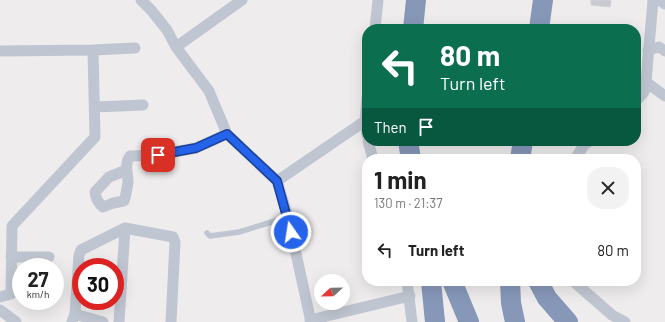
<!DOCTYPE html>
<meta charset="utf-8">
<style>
body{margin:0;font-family:Barlow,sans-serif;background:#f2f2f2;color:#222;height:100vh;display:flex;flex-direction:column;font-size:15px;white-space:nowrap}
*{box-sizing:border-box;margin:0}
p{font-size:13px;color:#767676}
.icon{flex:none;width:22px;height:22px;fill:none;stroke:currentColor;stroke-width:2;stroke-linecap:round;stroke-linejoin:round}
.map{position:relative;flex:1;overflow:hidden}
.side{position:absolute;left:362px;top:154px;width:279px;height:132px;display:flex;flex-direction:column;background:#fff;border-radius:16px;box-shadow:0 4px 16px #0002}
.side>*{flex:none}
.top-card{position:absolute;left:362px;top:24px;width:279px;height:122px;border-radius:16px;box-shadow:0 4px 16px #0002;background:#0b6e4f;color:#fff;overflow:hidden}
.needle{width:26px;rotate:248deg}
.fabs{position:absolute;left:314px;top:274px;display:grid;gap:8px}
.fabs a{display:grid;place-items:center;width:36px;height:36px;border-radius:50%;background:#fff;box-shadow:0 4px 16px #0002;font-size:20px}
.speed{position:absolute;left:12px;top:258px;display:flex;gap:8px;font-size:20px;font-weight:700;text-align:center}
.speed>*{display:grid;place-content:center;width:52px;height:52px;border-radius:50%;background:#fff;box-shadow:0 4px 16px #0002;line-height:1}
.speed small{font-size:10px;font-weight:400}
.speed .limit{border:6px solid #d22;background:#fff;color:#111}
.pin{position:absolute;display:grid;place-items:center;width:34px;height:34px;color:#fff;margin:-17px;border-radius:8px;box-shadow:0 2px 6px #0006}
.me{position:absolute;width:44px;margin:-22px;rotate:347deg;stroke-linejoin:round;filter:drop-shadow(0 0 3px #0008)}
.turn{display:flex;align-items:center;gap:14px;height:84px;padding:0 12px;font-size:18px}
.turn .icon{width:52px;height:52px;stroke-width:2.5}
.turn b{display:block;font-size:28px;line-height:34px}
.then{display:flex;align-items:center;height:38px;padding:0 12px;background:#0003;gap:8px;font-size:15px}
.round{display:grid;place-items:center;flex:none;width:42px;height:42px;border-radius:16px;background:#f2f2f2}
.headline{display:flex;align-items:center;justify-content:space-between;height:68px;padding:0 12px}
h1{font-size:24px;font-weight:700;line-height:30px}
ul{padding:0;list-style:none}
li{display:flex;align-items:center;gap:12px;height:56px;padding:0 12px}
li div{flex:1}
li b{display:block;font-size:15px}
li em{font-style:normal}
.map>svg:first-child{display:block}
</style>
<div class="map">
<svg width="665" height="322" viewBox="0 0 665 322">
<rect width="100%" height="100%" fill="#eeecec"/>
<path fill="#c9cad0" stroke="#d0d1d7" d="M591,0H611L610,7L591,5Z"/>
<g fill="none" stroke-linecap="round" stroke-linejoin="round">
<path stroke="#c0c6d1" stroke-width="5.5" d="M207,233L210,236L239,232L288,217"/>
<path stroke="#c0c6d1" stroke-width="11" d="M141,0L151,10L167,30L176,47L209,91L227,134L277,181L288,217L311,322
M659,0L665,4
M375,29L378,0
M176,47L242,0
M93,50L135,48
M648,50L659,47L665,51
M0,51L93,50L95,137L12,226L11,294L0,297
M646,82L665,96
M367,98L365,121L367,135
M636,101L644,92L646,82L653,0
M95,107L143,105
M368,141L373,159
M575,159L584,145L590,141
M127,170L109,177L95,192C95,197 99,204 103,207L113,203L124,201C126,196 127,188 128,182C128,173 124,164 130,156L158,155L196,148L227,134
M277,181L365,121
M11,257H49
M407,281L412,322
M573,281L612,315L625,322
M0,310L16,322
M75,314L103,322
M310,320L410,296
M72,322L75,314L79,255L81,250L125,228L173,237L175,242L171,322
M119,322L125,228"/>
<path stroke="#8697b8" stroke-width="20" d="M413,29L416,0
M539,29L543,0
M408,141L411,159
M520,159L523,141
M431,281L435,322
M452,281L469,322
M510,281L511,303L515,322
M538,281L547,298L568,322"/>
</g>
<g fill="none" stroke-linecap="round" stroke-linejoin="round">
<defs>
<path id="route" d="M158,155L196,148L227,134L277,181L291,232"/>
</defs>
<use href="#route" stroke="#184099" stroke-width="10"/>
<use href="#route" stroke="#2563eb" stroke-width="7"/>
</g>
</svg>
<div class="fabs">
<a><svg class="needle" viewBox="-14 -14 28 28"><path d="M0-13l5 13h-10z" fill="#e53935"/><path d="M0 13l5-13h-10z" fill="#767676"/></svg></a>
</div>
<div class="speed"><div>27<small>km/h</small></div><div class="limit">30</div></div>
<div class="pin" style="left:158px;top:155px;background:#d93025"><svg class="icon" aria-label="arrive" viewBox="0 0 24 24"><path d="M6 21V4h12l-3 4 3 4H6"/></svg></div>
<svg class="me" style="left:291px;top:232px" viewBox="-20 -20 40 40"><circle r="17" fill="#2563eb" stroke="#fff" stroke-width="3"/><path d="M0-11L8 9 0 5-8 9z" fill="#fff"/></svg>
<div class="top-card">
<div class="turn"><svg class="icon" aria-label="left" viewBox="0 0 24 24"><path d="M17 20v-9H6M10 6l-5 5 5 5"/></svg><div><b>80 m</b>Turn left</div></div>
<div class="then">Then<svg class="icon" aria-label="arrive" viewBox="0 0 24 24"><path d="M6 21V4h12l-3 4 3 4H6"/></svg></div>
</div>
<section class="side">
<div class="headline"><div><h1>1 min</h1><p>130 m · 21:37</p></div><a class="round"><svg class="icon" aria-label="close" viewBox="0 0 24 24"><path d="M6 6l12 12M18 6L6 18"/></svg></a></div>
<ul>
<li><svg class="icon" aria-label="left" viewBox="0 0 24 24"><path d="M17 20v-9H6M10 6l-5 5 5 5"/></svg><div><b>Turn left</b></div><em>80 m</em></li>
</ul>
</section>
</div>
